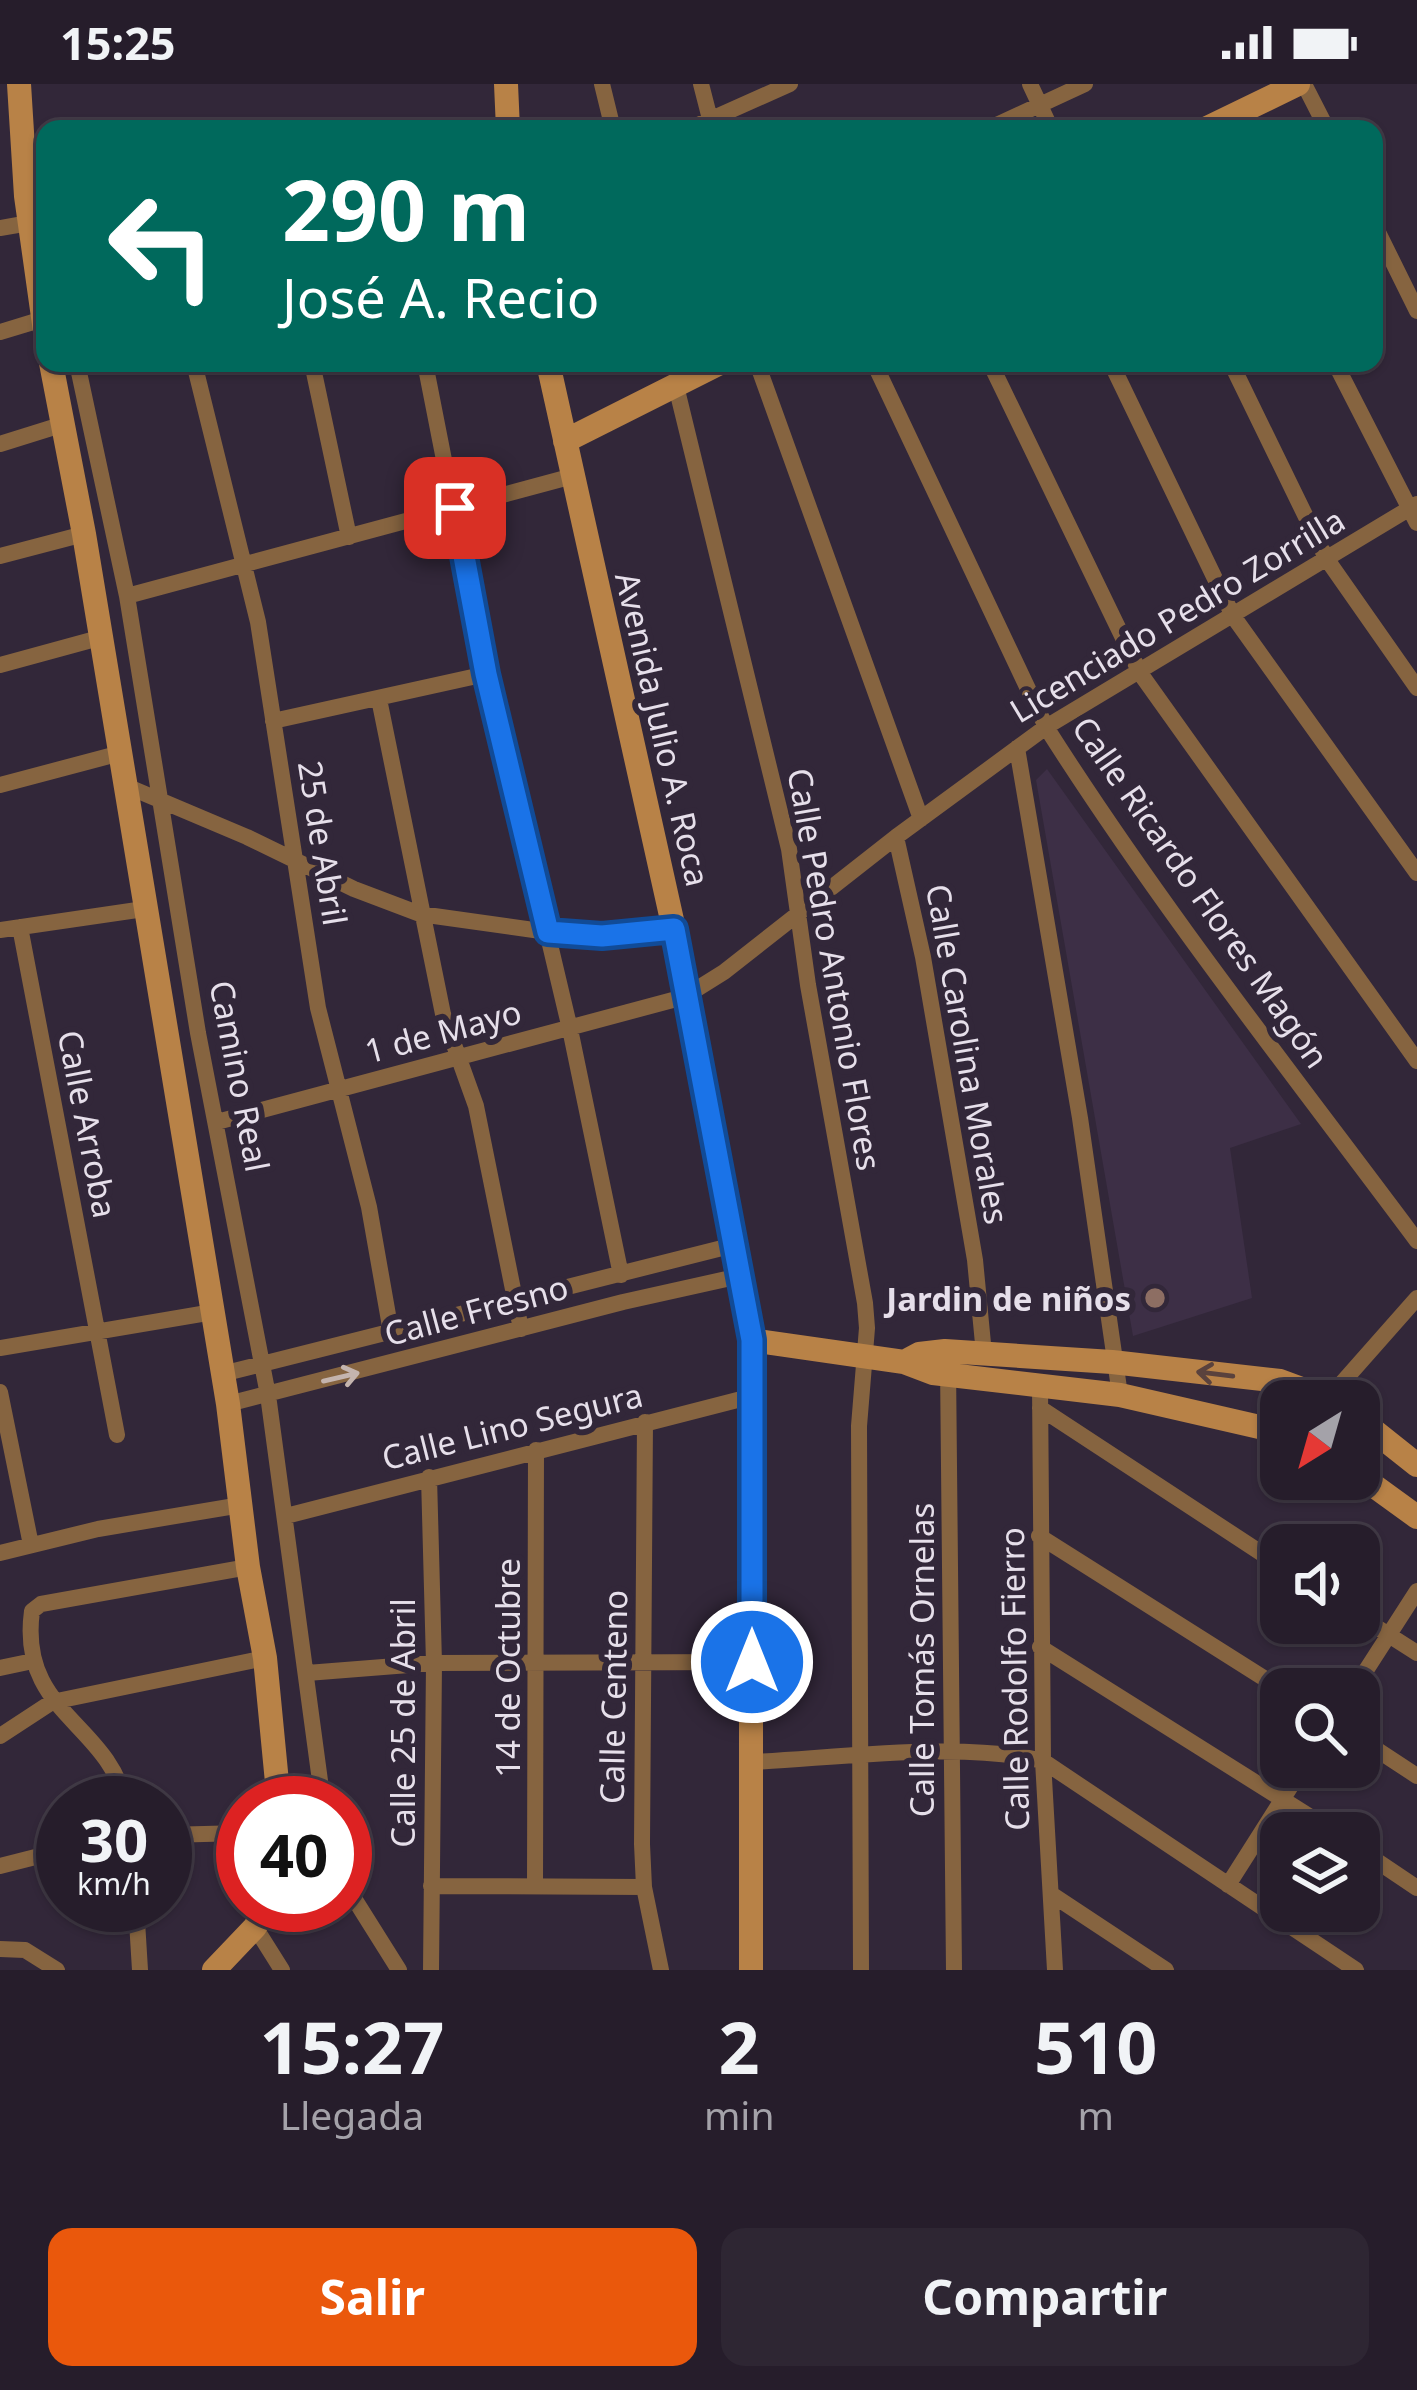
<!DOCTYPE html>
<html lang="es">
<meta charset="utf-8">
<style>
body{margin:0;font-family:"Noto Sans",sans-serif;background:#2e2633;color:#f1f3f6;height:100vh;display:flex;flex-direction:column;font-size:45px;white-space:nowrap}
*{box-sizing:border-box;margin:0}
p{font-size:39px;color:#a4a2a9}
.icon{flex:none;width:66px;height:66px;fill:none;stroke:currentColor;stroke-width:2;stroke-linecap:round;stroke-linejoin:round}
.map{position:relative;height:1886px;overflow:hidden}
.side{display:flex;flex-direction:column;background:#261d2b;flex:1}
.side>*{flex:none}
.hud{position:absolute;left:36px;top:36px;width:1347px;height:252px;border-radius:24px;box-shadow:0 3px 9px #0004,0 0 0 3px #423b47;background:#00695c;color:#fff;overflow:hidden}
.needle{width:78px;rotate:217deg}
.fabs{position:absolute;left:1260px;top:1296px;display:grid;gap:24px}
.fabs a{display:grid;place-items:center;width:120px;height:120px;border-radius:24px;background:#261d2b;box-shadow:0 3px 9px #0004,0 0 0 3px #423b47;font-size:60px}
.speed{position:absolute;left:36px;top:1692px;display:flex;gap:24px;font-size:60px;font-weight:700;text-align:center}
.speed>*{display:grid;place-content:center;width:156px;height:156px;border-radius:50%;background:#261d2b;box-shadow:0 3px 9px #0004,0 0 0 3px #423b47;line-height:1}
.speed small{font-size:30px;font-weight:400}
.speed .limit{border:18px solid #d22;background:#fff;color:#111}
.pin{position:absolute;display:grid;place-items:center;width:102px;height:102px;color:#fff;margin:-51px;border-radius:24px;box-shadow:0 6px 18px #0006}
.me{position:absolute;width:132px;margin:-66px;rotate:0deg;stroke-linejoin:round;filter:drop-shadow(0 0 9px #0008)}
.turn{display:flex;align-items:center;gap:42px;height:252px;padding:0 48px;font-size:54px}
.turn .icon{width:156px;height:156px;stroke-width:2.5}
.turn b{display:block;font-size:84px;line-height:102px}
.eta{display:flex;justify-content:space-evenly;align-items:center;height:204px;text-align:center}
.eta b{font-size:72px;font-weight:700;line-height:84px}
.cta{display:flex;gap:24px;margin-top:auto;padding:24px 48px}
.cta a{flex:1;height:138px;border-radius:24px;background:#ea580c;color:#fff;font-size:48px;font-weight:700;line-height:138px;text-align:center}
.cta a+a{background:#2e2633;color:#f1f3f6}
.status{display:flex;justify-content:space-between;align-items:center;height:84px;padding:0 60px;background:#261d2b;direction:ltr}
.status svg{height:33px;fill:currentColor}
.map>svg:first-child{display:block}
</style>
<div class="status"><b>15:25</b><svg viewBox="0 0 49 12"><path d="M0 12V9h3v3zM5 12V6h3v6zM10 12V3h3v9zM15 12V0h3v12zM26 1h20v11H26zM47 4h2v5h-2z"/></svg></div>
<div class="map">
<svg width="1417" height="1886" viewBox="0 0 1417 1886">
<rect width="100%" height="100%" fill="#322739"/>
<path fill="#3d2f46" d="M1047,685L1301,1040L1230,1064L1252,1214L1133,1252L1036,696Z"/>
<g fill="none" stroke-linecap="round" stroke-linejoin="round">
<path stroke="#866440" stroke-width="16" d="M602,0L613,45
M701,0L710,35
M1030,0L1051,45
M1304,0L1327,45
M689,45L790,0
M988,45L1085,0
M1374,140L1417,227
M0,144L29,139
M0,248L43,235
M77,279L127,512L198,949L268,1311L323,1719
M194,279L258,538L318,924L369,1123L391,1248
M312,279L349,453
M425,279L486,590L570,945L621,1191
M757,279L921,735
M874,279L1046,643C1159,821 1291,988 1417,1157
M990,279L1140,589L1417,977
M1111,279L1233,532L1417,789
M1231,279L1326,474L1417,604
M1335,279L1417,439
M676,302L789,765L808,901L865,1219L867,1244L859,1342L861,1886
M0,360L64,340
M0,472L84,450
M127,512L573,392
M0,581L99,554
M379,615L443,930L476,1022L521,1245
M273,637L486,590
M1017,664L1080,1034L1120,1311
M0,701L117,670
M124,701L247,753L354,805L420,830L576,852L674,845
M896,753L923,873L975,1176L984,1270
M20,843L117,1351
M0,846L144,825
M217,1038L684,913L724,888L896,753L1046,643L1417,420
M0,1264L213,1228
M948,1281L954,1886
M222,1290L734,1161
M1040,1301L1043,1677L1055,1886
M0,1308L31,1461
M1326,1317L1417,1214
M228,1320L623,1218L740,1192
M1040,1324L1281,1482
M645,1338L642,1760L644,1803L661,1886
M429,1393L434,1579L431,1886
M286,1432L753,1312
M1039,1452L1281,1605
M0,1469L98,1445L241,1421
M1359,1532L1417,1569
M1040,1563L1336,1749
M0,1584L33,1577
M307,1589L434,1579L752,1578
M1354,1605L1417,1507
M0,1652L52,1618L265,1574
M1359,1654L1417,1692
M752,1678C836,1674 964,1657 1043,1677L1356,1886
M125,1719C109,1639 18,1629 32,1527L41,1520L248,1483
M165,1751L243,1749
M1359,1765L1417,1804
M0,1782L63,1766
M345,1800L399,1886
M1228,1801L1303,1683
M431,1802L644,1803
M535,1802L536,1366
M1051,1810L1166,1886
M136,1821L140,1886
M255,1843L282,1886
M0,1865L25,1866L57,1886"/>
<path stroke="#b88247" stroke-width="24" d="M19,0L26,112L45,247
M506,0L508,45
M1205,45L1298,0
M51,279L84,450L228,1320L248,1483L265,1574L279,1719
M548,279L674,845L751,1256V1886
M565,357L720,279
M751,1256L904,1278L933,1289L1120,1311L1281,1348
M904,1278L919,1270L945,1267L1112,1278L1280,1297L1334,1317
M1359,1335L1417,1381
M1359,1391L1417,1433
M214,1886L255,1843L267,1821"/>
</g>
<defs><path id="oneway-shaft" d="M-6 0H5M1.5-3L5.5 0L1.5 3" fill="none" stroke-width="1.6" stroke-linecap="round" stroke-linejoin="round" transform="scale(3)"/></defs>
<use stroke="#5a423d" href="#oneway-shaft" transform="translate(1215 1290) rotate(-173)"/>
<use stroke="#c4b4ae" href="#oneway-shaft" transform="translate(341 1293) rotate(-13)"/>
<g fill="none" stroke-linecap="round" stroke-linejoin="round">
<defs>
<path id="route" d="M455,424L486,590L548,848L602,852L674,845L752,1256V1578"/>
</defs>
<use href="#route" stroke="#114b97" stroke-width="30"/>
<use href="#route" stroke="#1a73e8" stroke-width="21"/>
</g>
<circle fill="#8d6e63" stroke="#322739" stroke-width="4.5" cx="1155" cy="1214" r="12"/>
<g text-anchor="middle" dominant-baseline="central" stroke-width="12" stroke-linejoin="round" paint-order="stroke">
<g font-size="33" fill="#e6dfea" stroke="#322739">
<text transform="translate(1177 531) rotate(-31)">Licenciado Pedro Zorrilla</text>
<text transform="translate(663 645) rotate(77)">Avenida Julio A. Roca</text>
<text transform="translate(323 759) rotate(81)">25 de Abril</text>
<text transform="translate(1201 808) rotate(55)">Calle Ricardo Flores Magón</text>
<text transform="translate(835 885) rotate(80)">Calle Pedro Antonio Flores</text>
<text transform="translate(443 947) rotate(-15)">1 de Mayo</text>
<text transform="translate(968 970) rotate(80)">Calle Carolina Morales</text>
<text transform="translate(240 992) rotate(79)">Camino Real</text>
<text transform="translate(88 1040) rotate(79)">Calle Arroba</text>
<text transform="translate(476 1226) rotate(-15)">Calle Fresno</text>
<text transform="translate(512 1342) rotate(-14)">Calle Lino Segura</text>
<text transform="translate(921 1576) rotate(-90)">Calle Tomás Ornelas</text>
<text transform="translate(507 1584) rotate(-90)">14 de Octubre</text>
<text transform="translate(1014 1595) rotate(-91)">Calle Rodolfo Fierro</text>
<text transform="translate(613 1613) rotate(-89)">Calle Centeno</text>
<text transform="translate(402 1639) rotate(-90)">Calle 25 de Abril</text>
</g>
<g font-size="33" font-weight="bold" fill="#e6dfea" stroke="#322739" text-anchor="end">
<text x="1131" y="1214">Jardin de niños</text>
</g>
</g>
</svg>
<div class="fabs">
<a><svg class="needle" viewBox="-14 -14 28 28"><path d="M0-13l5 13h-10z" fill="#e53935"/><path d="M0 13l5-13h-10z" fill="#a4a2a9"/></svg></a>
<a><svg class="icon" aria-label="sound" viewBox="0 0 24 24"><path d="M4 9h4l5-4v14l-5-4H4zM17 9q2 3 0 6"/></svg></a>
<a><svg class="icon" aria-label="search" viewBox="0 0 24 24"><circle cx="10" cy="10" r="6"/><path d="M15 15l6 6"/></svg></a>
<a><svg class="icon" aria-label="layers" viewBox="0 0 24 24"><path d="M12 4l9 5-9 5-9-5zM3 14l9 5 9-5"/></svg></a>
</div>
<div class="speed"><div>30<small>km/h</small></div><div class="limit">40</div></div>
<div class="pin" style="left:455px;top:424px;background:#d93025"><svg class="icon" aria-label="arrive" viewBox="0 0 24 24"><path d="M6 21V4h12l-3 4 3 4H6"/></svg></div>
<svg class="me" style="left:752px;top:1578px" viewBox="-20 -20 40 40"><circle r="17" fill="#1a73e8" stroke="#fff" stroke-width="3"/><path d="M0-11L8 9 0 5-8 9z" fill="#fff"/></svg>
<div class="hud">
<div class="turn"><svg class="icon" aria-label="left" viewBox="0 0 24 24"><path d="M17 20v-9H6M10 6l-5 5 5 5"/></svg><div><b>290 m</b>José A. Recio</div></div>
</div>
</div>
<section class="side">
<div class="eta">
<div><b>15:27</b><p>Llegada</p></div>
<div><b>2</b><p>min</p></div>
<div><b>510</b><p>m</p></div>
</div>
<div class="cta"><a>Salir</a><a>Compartir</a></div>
</section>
